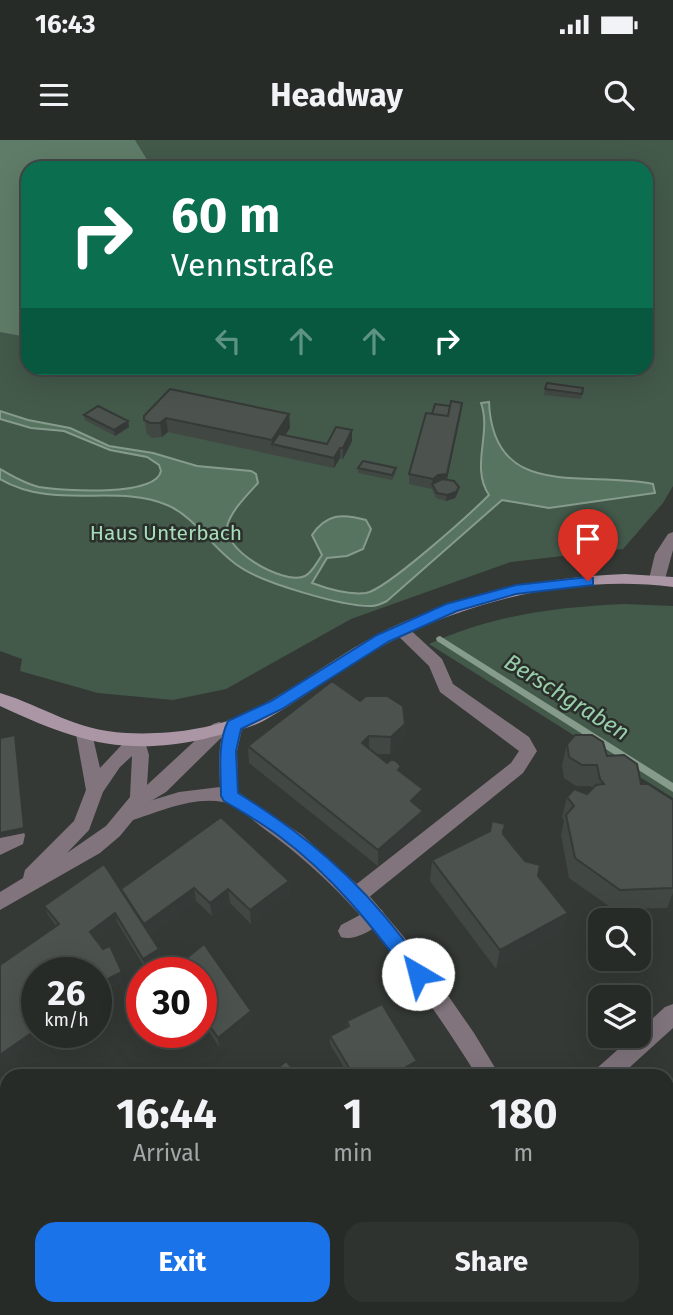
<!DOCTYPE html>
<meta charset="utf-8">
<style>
body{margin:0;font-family:"Fira Sans",sans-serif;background:#2f3330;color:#f1f3f6;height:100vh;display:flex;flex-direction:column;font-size:26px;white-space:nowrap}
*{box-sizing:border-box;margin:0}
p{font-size:23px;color:#a4a7a8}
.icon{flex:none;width:38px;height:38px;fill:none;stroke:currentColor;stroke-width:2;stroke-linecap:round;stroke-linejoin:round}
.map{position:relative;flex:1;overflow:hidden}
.panel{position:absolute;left:0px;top:929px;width:674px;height:247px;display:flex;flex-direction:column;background:#272b28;border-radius:21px 21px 0 0;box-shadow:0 7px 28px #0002,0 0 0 2px #434745}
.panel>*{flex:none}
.top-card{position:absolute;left:21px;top:21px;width:632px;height:214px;border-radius:21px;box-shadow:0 7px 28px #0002,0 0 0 2px #434745;background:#0b6e4f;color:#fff;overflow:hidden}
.fabs{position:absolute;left:588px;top:768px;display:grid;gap:14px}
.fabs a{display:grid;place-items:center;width:63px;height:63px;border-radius:14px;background:#272b28;box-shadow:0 7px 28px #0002,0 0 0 2px #434745;font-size:35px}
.speed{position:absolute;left:21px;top:817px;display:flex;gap:14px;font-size:35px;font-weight:700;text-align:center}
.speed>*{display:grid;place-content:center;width:91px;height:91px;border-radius:50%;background:#272b28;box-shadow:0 7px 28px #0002,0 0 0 2px #434745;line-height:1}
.speed small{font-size:18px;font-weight:400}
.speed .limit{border:10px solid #d22;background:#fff;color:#111}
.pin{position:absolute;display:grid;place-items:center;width:60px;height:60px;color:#fff;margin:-72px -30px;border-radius:50% 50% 50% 0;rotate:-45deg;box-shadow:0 0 7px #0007}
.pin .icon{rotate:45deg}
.me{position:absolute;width:77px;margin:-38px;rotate:323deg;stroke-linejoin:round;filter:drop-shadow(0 0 5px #0008)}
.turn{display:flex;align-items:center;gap:24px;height:147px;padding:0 35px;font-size:32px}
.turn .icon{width:91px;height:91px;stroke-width:2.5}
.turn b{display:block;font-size:49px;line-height:60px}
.lanes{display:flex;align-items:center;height:66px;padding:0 35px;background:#0003;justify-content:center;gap:35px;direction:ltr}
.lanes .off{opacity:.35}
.eta{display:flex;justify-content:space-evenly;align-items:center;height:119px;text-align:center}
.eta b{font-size:42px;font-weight:700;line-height:49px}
.button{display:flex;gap:14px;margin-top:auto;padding:14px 35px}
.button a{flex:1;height:80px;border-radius:21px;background:#1a73e8;color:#fff;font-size:28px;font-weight:700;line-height:80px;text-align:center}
.button a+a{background:#2f3330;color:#f1f3f6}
.status{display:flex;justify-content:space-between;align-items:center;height:49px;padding:0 35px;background:#272b28;direction:ltr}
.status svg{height:19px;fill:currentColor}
header{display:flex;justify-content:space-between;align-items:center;height:91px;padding:0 35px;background:#272b28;font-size:32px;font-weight:700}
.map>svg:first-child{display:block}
</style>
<div class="status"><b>16:43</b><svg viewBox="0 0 49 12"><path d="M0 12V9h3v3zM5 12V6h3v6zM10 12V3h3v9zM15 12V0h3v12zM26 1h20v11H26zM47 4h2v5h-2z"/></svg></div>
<header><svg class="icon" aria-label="menu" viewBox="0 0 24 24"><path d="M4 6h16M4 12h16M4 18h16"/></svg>Headway<svg class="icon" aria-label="search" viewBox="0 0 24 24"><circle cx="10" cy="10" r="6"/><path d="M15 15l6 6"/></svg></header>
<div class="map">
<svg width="673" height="1175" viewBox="0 0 673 1175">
<rect width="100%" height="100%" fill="#343935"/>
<path fill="#43594a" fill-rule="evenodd" d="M0,0H673V346L663,363L623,409L511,422L351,479L226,549L173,560L98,553L20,531L22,519L0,511ZM28,28H646V228H28Z
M624,464L673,466V658L429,504C493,475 556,467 624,464Z"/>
<path fill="#5f7c68" d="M0,0H135L149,23L158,28H28L27,197L0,192Z"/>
<path fill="#577460" stroke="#869b8c" stroke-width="2" d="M489,262C493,362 585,330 653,344L655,353L549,368L502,360L387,461C383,463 377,466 372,466C344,467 263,443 240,427C213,410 196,377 167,365C116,343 55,371 0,339V329C12,336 25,344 39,347C62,351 156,357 161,331L159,325L147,317L110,310L64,291L31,288L0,279V271L28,280L70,288L109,306L153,313L197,326L251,331L256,334L258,343C248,354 233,369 228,383C218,408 284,446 305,436C312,433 317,422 322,415L312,395C326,374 342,373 366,380L371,389L363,409L347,416L327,418L312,443C328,449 349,455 366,453C386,450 471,373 489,355C470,327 492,293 481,263Z"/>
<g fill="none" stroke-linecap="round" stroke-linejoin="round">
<path fill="#869b8c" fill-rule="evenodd" d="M440,496L673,643V652L437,501L436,499L437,497Z"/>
<path fill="#81747d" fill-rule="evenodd" d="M400,484L406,486L442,519L453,544L529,597L537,611L523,633L363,762L356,764L349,762L346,756L349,750L511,623L519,611L440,552L429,526L392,490Z
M16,687L23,690L25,695L23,704L0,715V698Z
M375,767L382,770L385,776C379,788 354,802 341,797L338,791L341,785Z
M673,864V888L620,936H593L596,929L633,896H639V891L665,867Z"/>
<path fill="#81747d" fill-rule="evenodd" d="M234,578L240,580L243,585L237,611L238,652L302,695L367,753L424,821L474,893L500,936H477C418,842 354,752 263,688C251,679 238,665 223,662C193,656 158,672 130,681L123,679L121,674L123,669L179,652L220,647C219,625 217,601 228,580Z
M581,1169H607L609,1175H583Z"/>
<path fill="#81747d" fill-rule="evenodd" d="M673,392V410L665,439L657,444L652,443L649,439L655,414L668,394Z
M219,582L225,584L228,589L225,594L166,652L146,664L120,696L100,713L0,770V752L23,738L25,730L74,681L86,650L76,594L79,589H91L100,628L131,595H143L149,615L147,645L213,584ZM132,616L130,657L106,686L67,713L89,690L103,652L120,627Z"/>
<path fill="#aa96a4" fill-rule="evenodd" d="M625,434L673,437V447C581,435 483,457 400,497C352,520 311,554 265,580C247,590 224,594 204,599C122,617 73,600 0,566V553C46,567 73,590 126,593C165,595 215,590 251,571C298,547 340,513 388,489C463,454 542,437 625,434Z"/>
</g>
<path fill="#414743" d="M547,243L582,254L581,259L544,255Z
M462,263L461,273L447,339L458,352L455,358L446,361L436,358L432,349L409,344V334L432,274L450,266Z
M289,274L290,288L285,295L327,304L352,301L343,319L340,318L334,328L168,292L162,297L152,298L147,294L144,276Z
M84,275L128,281L129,287L115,296L85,280Z
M358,328L396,333L392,340L358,333Z
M360,561L405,584L404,601L390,614H375L423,649L422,666L420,668L423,671L421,687L378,726L249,623L248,606Z
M567,604L607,616L641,644L673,660V761L667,768L613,769L569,738L561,695L564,681L562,677L567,657L587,654L592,649L591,646H576L564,638L562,625Z
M503,692L516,709L538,736L562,792L496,829L430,741L432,720L473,700V699Z
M289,741L290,754L251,784L230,763L212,776L196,761L150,795L159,809L161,819L145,828L117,782L95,799L124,841L101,852L37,892H47L0,927L56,786L48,775L44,766L122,751Z
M204,804L251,871L252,880L219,907L201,879V833H173V829Z
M347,881L417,921L416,930L410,933L412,936H349L330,904V896L346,888Z
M437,1169H531L532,1172L531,1175H438Z
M654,1169H667L673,1175H656Z"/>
<path fill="#353937" d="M462,263L461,273L446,344H432L433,339Z
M289,274L290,288L278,306L272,304L273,315L272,300Z
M166,278L168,292L162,297L160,283Z
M128,281L129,287L115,296L114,290Z
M352,290V301L343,319V308Z
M340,308V318L334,328V318Z
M459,347L458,352L455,358L446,361L447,355Z
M405,584L404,601L390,614L391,597Z
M15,595L16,600L25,693L0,698Z
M369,596V614L362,603Z
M423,649L422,666L409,678L411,661Z
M423,671L421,687L378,726V710Z
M289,741L290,754L251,784L250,770Z
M194,748L196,761L147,797L144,784Z
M228,749L230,763L212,776L210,763Z
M673,753V761L667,768Z
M115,773L117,782L93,801L90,792Z
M568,773L562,792L496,829L500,810Z
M159,809L161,819L145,828L143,819Z
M122,832L124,841L101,852L96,856V845Z
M251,871L252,880L219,907L218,898Z
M37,889V892H47L0,927V915Z
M417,921L416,930L405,935L406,927Z
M673,1051V1057L667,1059V1053Z
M7,1114V1123L0,1128V1118Z
M181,1169H189L183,1175H180L179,1171Z"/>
<path fill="#4c524e" stroke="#353937" stroke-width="2" d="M547,243L583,248L582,254L545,249Z
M170,249L289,274L272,300L166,278L160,283H150L144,280V276Z
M451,261L462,263L447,334L438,335L433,339L409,334L426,273L448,276Z
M435,264L450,266L448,276L432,274Z
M98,266L128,281L114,290L84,275Z
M336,287L352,290L343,308H340L334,318L272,304L279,294L327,304Z
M363,321L396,328L392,335L358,328Z
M442,339L454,341L459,347L456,352L447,355L437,353L432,344Z
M332,541L360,561L366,556H387L403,566L405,584L391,597L369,596L362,603L387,623L392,619L397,622L401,626L398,630L423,649L411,661L423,671L378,710L248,606Z
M15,595L24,688L0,693V598Z
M575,595H592L603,602L607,616L624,615L637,624L641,644H648L673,660V748L620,750L575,718L566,675L574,666L567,657L574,649L587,654L596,645L604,644L600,639L597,625H582L569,617L567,604Z
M221,677L289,741L250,770L228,749L210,763L194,748L144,784L121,749Z
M492,681L505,684L503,694L525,721L540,725L538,736L568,773L500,810L432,720L490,691Z
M503,692L516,708L515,709L503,694Z
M104,724L159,809L143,819L115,773L90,792L103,809L110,806L122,832L96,845V833H37V889L0,915V825L59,784L44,766Z
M204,804L251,871L218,898L201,873V833H175L173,829Z
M382,864L417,921L406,927L412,936H354L330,896L349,886L347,881Z
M286,921L297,933L294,936H269Z
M667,977L673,988V1051L667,1053Z
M6,1017L7,1114L0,1118V1020Z
M673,1110V1175H666L663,1169H667V1111Z
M116,1169H181L179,1171L182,1175H120Z
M440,1169H531L532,1172L526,1174V1175H441Z"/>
<path fill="#1a73e8" stroke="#114b97" stroke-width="2" d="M588,437L593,438V445L516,454L457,471L388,502L282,569L241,589L236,611L238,653C304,694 355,736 403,799C411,810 422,821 428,834L425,840L418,842L412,840C373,787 332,735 279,696C262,683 242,672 224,661L221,656C221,631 217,604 228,581L271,561L377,495L446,464L516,445Z"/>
<g text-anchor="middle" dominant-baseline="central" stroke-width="5" stroke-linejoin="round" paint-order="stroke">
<g font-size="21" fill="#a6dcb8" stroke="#2a2f2b">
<text x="166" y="393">Haus Unterbach</text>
</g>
<g font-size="23" font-style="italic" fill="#99ceaa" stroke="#2a2f2b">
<text transform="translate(567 557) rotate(32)">Berschgraben</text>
</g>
</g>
</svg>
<div class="fabs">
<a><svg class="icon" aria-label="search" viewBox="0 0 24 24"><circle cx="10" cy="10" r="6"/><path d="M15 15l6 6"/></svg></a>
<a><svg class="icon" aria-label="layers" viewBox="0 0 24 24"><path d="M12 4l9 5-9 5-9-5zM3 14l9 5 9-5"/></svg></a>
</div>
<div class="speed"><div>26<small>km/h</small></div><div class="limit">30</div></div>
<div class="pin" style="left:588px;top:441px;background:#d93025"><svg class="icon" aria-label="arrive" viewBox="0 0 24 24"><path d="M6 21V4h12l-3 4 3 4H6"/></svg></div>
<svg class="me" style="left:418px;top:834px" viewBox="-20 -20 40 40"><circle r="19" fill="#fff"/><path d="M0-13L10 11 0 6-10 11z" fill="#1a73e8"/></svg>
<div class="top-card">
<div class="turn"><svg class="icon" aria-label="right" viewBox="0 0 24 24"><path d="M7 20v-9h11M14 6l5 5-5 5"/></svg><div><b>60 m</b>Vennstraße</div></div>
<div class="lanes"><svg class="icon off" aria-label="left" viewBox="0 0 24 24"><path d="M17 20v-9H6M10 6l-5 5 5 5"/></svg><svg class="icon off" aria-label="ahead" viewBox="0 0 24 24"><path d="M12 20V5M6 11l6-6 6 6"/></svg><svg class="icon off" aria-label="ahead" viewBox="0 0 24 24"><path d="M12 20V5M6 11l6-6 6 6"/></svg><svg class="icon" aria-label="right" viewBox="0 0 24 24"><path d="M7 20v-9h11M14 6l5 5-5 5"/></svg></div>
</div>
<section class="panel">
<div class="eta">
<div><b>16:44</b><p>Arrival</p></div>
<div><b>1</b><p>min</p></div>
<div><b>180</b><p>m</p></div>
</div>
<div class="button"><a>Exit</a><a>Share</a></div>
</section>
</div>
